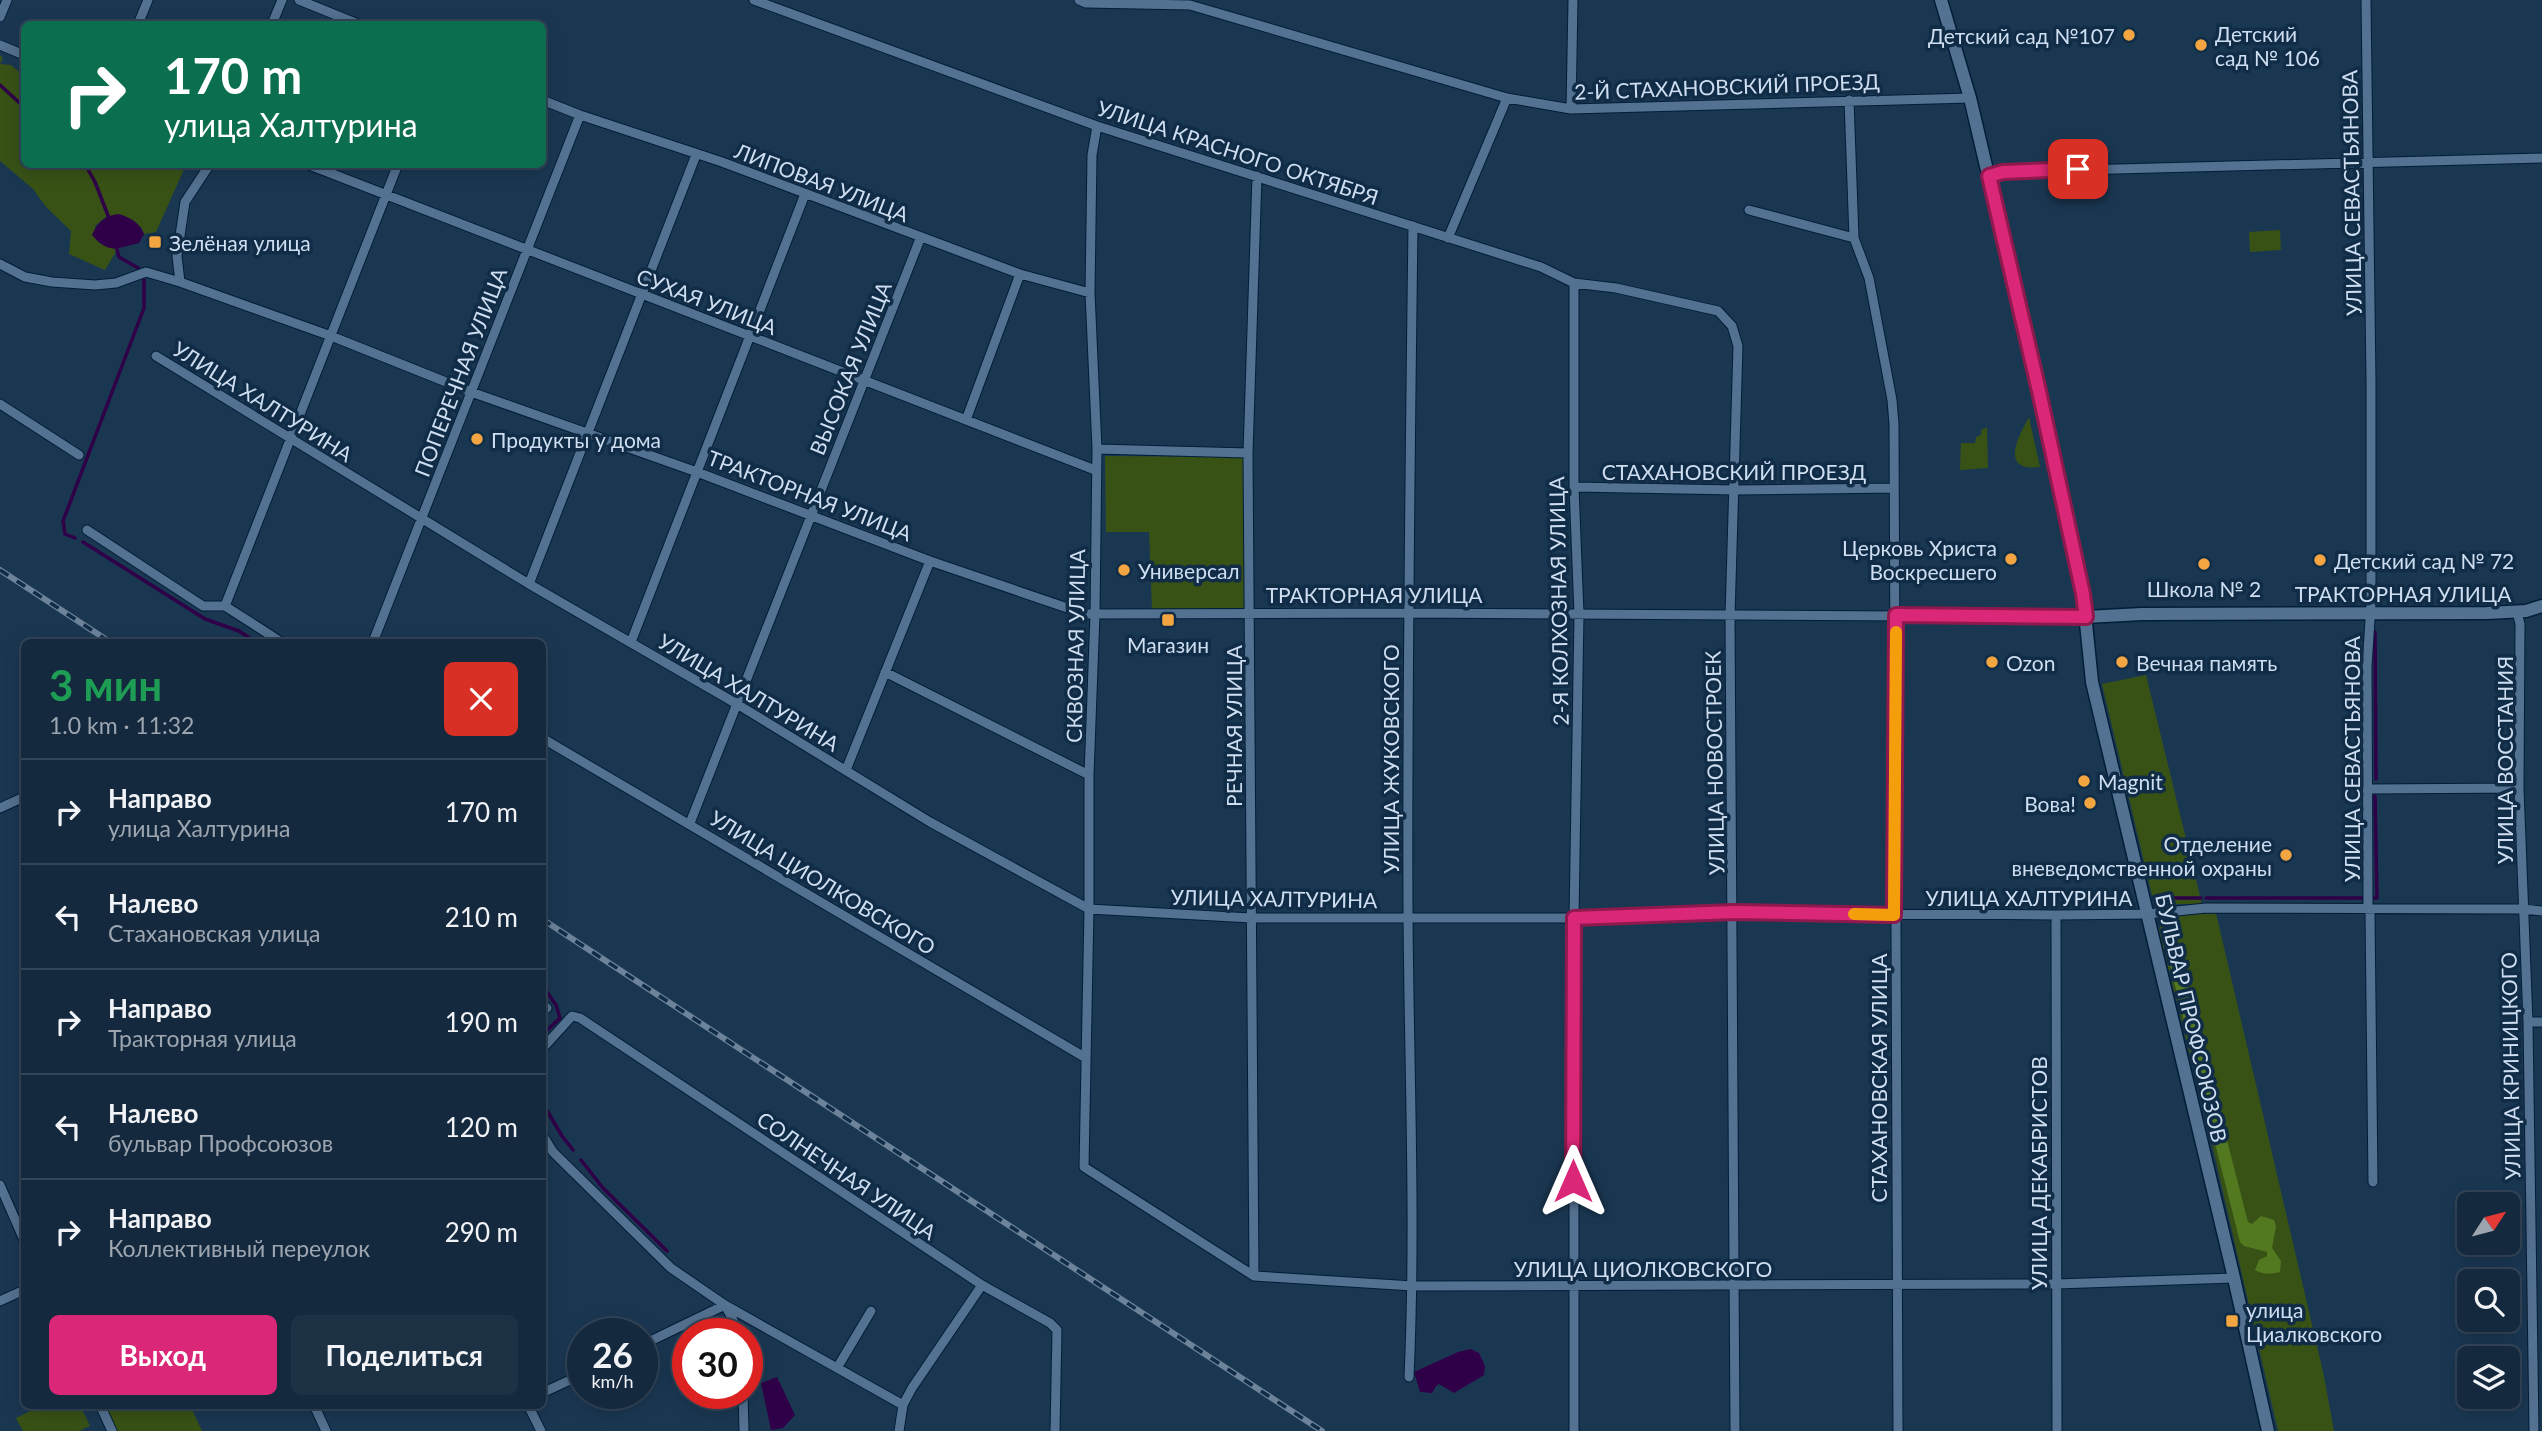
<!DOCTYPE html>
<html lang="ru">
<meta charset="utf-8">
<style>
body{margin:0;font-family:Lato,sans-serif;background:#1d3145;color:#f1f3f6;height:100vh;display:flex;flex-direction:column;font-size:26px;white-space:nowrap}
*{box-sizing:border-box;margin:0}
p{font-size:23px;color:#9da6b0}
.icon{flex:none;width:38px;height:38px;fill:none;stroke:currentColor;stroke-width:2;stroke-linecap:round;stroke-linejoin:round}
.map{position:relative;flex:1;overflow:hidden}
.side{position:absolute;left:21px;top:639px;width:525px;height:770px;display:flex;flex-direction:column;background:#14293e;border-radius:10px;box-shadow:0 4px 18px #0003,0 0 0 2px #334558}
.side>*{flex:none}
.guide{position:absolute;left:21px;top:21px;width:525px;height:147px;border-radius:10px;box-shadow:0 4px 18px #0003,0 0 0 2px #334558;background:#0b6e4f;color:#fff;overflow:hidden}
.needle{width:46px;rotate:54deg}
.tools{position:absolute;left:2457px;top:1192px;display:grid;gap:14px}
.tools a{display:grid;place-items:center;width:63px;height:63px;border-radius:10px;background:#14293e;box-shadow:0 4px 18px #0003,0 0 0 2px #334558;font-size:35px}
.speed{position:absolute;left:567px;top:1318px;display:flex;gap:14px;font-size:35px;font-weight:700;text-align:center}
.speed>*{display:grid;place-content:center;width:91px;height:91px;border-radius:50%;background:#14293e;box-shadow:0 4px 18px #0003,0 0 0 2px #334558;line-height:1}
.speed small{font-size:18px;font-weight:400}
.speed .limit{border:10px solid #d22;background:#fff;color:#111}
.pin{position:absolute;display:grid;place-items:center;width:60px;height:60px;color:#fff;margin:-30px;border-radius:14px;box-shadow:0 4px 10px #0006}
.me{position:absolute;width:77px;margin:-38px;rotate:0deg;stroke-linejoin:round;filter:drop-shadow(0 0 5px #0008)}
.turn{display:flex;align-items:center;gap:24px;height:147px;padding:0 28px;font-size:32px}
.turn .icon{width:91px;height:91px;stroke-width:2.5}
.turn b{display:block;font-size:49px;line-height:60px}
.round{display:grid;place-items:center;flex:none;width:74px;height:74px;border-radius:10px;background:#1d3145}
.overview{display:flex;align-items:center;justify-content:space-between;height:119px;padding:0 28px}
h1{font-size:42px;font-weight:700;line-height:52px;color:#1e9e55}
.button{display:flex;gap:14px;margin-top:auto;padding:14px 28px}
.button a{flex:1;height:80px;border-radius:10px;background:#db2777;color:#fff;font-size:28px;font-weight:700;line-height:80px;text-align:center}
.button a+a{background:#1d3145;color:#f1f3f6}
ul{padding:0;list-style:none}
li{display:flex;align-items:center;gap:21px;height:105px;padding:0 28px;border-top:2px solid #334558}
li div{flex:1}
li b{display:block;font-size:26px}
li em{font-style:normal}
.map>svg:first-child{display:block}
</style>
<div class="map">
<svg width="2542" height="1431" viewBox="0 0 2542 1431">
<rect width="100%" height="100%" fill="#1a3752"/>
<path fill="#385216" d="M0,55L3,58L0,64L11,65L24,76V164L186,165L156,232L144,234L141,227L108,215L95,226L98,242L117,250L105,270L69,254L71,231L46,207L33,189L0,161Z
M2280,230L2281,250L2250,252L2249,232Z
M2029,417L2040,467C1999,472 2018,437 2029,417Z
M1987,427L1988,468L1960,470L1961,443H1975L1976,437L1981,435V430Z
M1105,456L1245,457L1246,608L1152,609L1149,532H1106Z
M2146,675L2202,904H2154L2102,684Z
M2216,913L2324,1376L2334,1431H2278L2209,1131L2159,931L2161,924L2168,916Z
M43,1405H80L90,1426L79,1431H23L16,1418Z
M105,1405H190L202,1431H117Z"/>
<path fill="#527820" d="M2166,930H2173L2248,1222L2252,1224L2261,1216L2274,1220L2276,1226L2272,1248L2281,1261L2280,1272C2271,1274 2263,1275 2255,1270L2259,1260L2267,1256V1252L2244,1246L2240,1242L2162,934Z"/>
<path fill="#2f0048" d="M119,214C131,218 139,222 144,234L139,243C118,248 109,255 92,235C97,223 105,215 119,214Z
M1471,1349L1479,1353L1485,1366L1484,1375L1454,1393L1439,1384L1436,1386L1432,1393L1420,1392L1414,1372L1458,1352Z
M777,1377L795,1415L783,1428L771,1430L761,1383Z"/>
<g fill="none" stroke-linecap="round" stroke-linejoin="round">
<path stroke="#2f0048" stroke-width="3.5" d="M0,85L24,107
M85,164L95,182L109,218
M116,246L119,257L138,268
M75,538L65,534L63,521L144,308V280
M83,542L205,619L239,631L256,642
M2375,632L2376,779
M2155,898H2201
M2206,898H2363
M2374,898H2377L2375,796
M542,985L556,1005L560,1018L542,1035
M542,1102L562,1136L573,1150
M581,1160L603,1188L667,1251"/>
<defs>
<path id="street" d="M299,0L358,24
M754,0L1097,126L1541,267L1574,283L1616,288L1718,311L1732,326L1738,346L1730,616L1735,1431
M1079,0L1086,3L1190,5L1507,98L1571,109L1970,98
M2366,0L2371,381V604L2367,666L2368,907L2370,913L2373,1182
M0,17L7,0
M138,24L148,0
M272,24L282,0
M0,45L24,55
M542,100L580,115L722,162L1020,274L1090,293
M1849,100L1854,238L1869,278L1892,400L1894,424L1898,1431
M1571,109L1573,0
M1097,126L1092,155L1090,293L1097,449L1095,614L1089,775V909L1084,1167L1254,1276L1413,1286L2056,1284L2234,1278
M307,164L1095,470
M1989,176L2002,172L2542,158
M1749,210L1854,238
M1448,238L1507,98
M0,264L25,277L52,282L95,285L116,283L146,272L180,282L331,336L471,392L697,472L930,561L1085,614L1408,613L2086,617
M180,282L177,256L185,202L210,164
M156,356L529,584L737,704L930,822L1089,909L1251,918H1574L1733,912L2056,915L2147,914L2206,908L2523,909L2542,911
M0,404L79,455
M966,420L1020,274
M1097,449L1248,453
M1574,487L1735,490L1894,488
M87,530L203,606H225L281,642
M529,584L696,155
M225,606L398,164
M2517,612L2520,624L2519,788L2528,1022L2534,1431
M373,642L580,115
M631,642L805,194
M885,672L1089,775
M542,738L1086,1058
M846,770L930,561
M2368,789L2519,788
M0,808L24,797
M690,823L920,239
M2056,915L2057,1431
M542,1004L547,1008
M2528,1022H2542
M542,1049L572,1016L580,1018L982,1285L1050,1323L1057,1330L1055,1431
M542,1134L553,1152L671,1268L725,1305L903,1405
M0,1185L24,1240
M1254,1276L1248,453L1257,176
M0,1301L24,1290
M642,1345L725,1305L735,1324L737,1334
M837,1368L871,1311
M1409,1377C1416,1223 1409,1069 1408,914C1407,685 1410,455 1413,226
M542,1393L583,1374
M743,1393L744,1431
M100,1405L112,1431
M314,1405L326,1431
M528,1405L541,1431
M899,1431L903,1405L912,1388L982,1285
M1574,1431V918L1579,614L1574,487V283"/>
<path id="secondary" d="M1941,0L1970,98L2039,391L2083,594L2092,682L2234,1278L2268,1431
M2086,617L2142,614L2487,613L2526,611L2542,606"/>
</defs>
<use href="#street" stroke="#021d37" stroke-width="11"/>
<use href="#secondary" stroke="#021d37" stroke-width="15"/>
<use href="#street" stroke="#537190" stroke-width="9"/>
<use href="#secondary" stroke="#537190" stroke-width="12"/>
<defs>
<path id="rail" d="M0,570L110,642
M542,919L1322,1431"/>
</defs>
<use href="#rail" stroke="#6c839a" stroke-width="6"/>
<use href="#rail" stroke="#102c47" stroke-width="3.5" stroke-dasharray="10" stroke-linecap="butt"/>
</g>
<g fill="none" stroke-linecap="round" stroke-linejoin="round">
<defs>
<path id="route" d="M1573,1181L1574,918L1734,912L1894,915L1896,615L2086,617L2083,594L2039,391L1989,176L2003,172L2078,169"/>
</defs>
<use href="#route" stroke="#8e194d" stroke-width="18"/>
<use href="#route" stroke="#db2777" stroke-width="12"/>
<path stroke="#f59e0b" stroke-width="12" d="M1854,914L1894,915L1896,632"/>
</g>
<g fill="#f2a540" stroke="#102c47" stroke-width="2.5">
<circle cx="2129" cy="35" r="7"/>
<circle cx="2201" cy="45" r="7"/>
<rect x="148" y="235" width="14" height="14" rx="3.5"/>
<circle cx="477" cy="439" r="7"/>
<circle cx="2011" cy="559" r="7"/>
<circle cx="2320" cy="560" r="7"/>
<circle cx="2204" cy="564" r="7"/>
<circle cx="1124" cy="570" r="7"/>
<rect x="1161" y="613" width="14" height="14" rx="3.5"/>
<circle cx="1992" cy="662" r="7"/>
<circle cx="2122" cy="662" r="7"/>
<circle cx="2084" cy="781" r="7"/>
<circle cx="2090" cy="803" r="7"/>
<circle cx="2286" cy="855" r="7"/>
<rect x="2225" y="1314" width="14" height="14" rx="3.5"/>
</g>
<g text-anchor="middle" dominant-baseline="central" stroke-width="7" stroke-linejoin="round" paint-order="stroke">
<g font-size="21" fill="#cedef0" stroke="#102c47" text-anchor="start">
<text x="2215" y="33">Детский<tspan x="2215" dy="24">сад № 106</tspan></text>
<text x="2115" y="35" text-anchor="end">Детский сад №107</text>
<text x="169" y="242">Зелёная улица</text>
<text x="491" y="439">Продукты у дома</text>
<text x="1997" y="547" text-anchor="end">Церковь Христа<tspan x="1997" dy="24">Воскресшего</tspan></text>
<text x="2334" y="560">Детский сад № 72</text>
<text x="1138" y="570">Универсал</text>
<text x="2204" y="588" text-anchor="middle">Школа № 2</text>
<text x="1168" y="644" text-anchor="middle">Магазин</text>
<text x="2006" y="662">Ozon</text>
<text x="2136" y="662">Вечная память</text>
<text x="2098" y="781">Magnit</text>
<text x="2076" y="803" text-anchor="end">Вова!</text>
<text x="2272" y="843" text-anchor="end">Отделение<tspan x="2272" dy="24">вневедомственной охраны</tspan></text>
<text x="2246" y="1309">улица<tspan x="2246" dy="24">Циалковского</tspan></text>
</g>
<g font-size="21" fill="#cedef0" stroke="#102c47">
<text transform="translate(1727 86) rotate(-2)">2-Й СТАХАНОВСКИЙ ПРОЕЗД</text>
<text transform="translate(1238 152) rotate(18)">УЛИЦА КРАСНОГО ОКТЯБРЯ</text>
<text transform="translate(822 182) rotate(21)">ЛИПОВАЯ УЛИЦА</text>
<text transform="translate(2351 193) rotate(-91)">УЛИЦА СЕВАСТЬЯНОВА</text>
<text transform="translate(707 301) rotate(21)">СУХАЯ УЛИЦА</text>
<text transform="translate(850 368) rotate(-68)">ВЫСОКАЯ УЛИЦА</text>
<text transform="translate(460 372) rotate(-69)">ПОПЕРЕЧНАЯ УЛИЦА</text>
<text transform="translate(263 401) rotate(32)">УЛИЦА ХАЛТУРИНА</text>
<text x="1734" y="471">СТАХАНОВСКИЙ ПРОЕЗД</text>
<text transform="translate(810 495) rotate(21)">ТРАКТОРНАЯ УЛИЦА</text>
<text x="2403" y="593">ТРАКТОРНАЯ УЛИЦА</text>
<text x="1374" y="594">ТРАКТОРНАЯ УЛИЦА</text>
<text transform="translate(1558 601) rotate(-91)">2-Я КОЛХОЗНАЯ УЛИЦА</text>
<text transform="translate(1075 646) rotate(-89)">СКВОЗНАЯ УЛИЦА</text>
<text transform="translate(749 692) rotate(31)">УЛИЦА ХАЛТУРИНА</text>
<text transform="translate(1233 726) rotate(-90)">РЕЧНАЯ УЛИЦА</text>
<text transform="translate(1390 759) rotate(-90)">УЛИЦА ЖУКОВСКОГО</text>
<text transform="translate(2351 759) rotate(-90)">УЛИЦА СЕВАСТЬЯНОВА</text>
<text transform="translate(2504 760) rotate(-90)">УЛИЦА ВОССТАНИЯ</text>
<text transform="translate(1714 763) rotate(-91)">УЛИЦА НОВОСТРОЕК</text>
<text transform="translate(823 882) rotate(31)">УЛИЦА ЦИОЛКОВСКОГО</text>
<text x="2029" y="897">УЛИЦА ХАЛТУРИНА</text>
<text transform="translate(1274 898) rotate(1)">УЛИЦА ХАЛТУРИНА</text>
<text transform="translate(2192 1018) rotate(77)">БУЛЬВАР ПРОФСОЮЗОВ</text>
<text transform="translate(2510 1066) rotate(-91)">УЛИЦА КРИНИЦКОГО</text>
<text transform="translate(1878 1078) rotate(-90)">СТАХАНОВСКАЯ УЛИЦА</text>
<text transform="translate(2038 1173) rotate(-90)">УЛИЦА ДЕКАБРИСТОВ</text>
<text transform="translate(847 1175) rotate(34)">СОЛНЕЧНАЯ УЛИЦА</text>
<text x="1643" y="1268">УЛИЦА ЦИОЛКОВСКОГО</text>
</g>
</g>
</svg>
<div class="tools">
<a><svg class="needle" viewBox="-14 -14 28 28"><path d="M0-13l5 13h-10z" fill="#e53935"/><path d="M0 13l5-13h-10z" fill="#9da6b0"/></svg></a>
<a><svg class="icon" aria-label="search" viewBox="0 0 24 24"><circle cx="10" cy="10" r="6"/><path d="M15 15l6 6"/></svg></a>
<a><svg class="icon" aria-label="layers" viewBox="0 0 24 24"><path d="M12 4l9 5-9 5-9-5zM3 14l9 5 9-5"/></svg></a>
</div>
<div class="speed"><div>26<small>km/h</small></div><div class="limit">30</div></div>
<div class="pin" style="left:2078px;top:169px;background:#d93025"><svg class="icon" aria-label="arrive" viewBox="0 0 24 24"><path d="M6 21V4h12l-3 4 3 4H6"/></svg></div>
<svg class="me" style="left:1573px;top:1181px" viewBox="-20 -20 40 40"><path d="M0-17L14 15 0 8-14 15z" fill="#db2777" stroke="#fff" stroke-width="4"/></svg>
<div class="guide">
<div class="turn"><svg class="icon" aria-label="right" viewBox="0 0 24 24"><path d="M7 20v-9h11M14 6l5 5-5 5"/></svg><div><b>170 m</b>улица Халтурина</div></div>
</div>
<section class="side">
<div class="overview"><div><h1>3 мин</h1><p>1.0 km · 11:32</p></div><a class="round" style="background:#d93025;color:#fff"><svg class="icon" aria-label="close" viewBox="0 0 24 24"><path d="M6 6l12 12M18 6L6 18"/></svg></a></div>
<ul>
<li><svg class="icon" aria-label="right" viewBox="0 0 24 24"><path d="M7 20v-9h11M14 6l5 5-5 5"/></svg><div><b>Направо</b><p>улица Халтурина</p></div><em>170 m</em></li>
<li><svg class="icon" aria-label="left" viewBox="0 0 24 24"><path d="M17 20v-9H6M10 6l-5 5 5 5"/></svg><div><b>Налево</b><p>Стахановская улица</p></div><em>210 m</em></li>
<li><svg class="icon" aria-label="right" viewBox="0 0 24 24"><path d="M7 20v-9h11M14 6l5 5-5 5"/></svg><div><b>Направо</b><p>Тракторная улица</p></div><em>190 m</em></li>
<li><svg class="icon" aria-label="left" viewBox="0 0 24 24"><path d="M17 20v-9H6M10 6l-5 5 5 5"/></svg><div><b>Налево</b><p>бульвар Профсоюзов</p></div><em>120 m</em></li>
<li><svg class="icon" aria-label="right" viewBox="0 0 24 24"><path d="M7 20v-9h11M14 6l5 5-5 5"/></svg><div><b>Направо</b><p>Коллективный переулок</p></div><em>290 m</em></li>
</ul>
<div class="button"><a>Выход</a><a>Поделиться</a></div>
</section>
</div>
